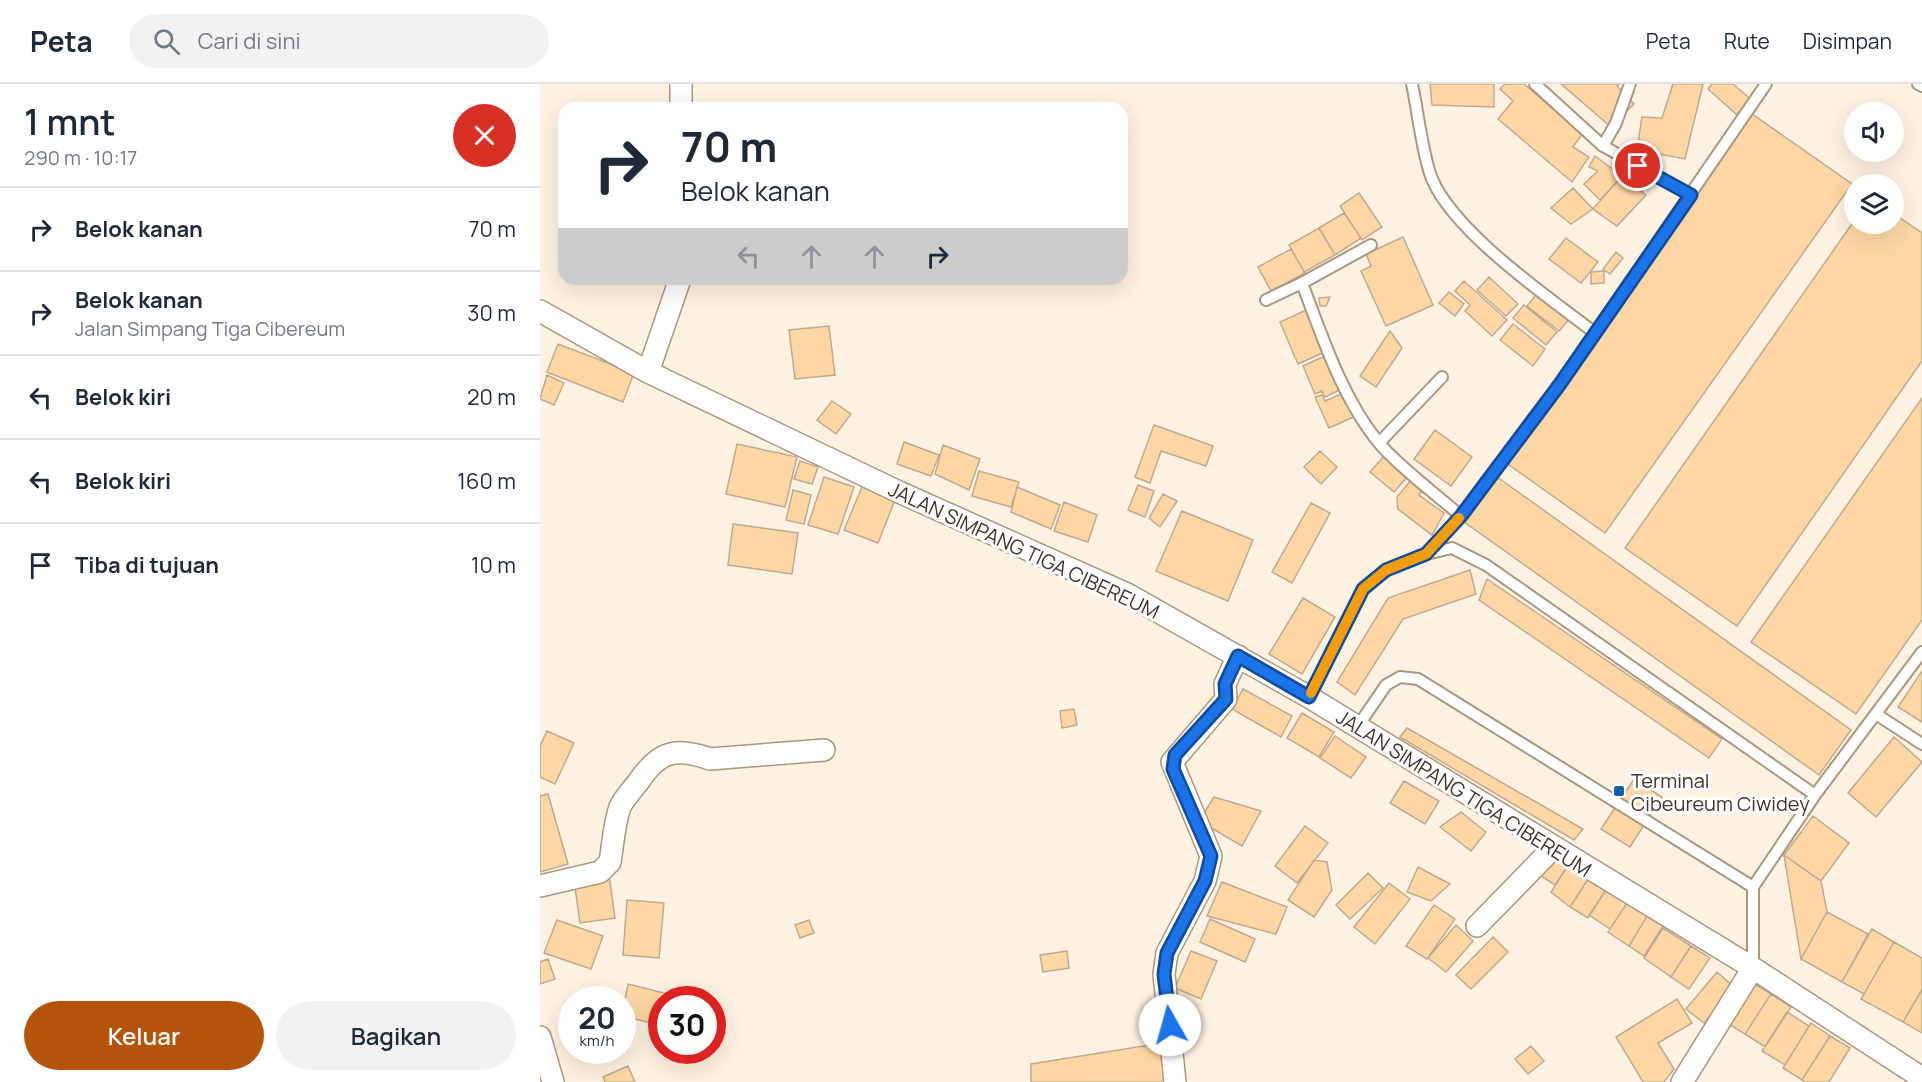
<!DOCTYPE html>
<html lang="id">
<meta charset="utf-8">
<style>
body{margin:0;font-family:Manrope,sans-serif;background:#f2f2f3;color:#1f2937;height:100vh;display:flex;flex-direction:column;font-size:22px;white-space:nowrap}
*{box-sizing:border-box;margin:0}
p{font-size:20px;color:#747a83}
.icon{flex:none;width:33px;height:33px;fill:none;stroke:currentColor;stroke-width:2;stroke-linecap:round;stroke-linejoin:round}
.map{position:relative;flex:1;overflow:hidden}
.side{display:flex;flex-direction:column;background:#fff;width:540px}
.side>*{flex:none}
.banner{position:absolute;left:18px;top:18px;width:570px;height:183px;border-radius:18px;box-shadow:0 6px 24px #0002;background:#fff;color:#1f2937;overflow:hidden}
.fabs{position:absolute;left:1304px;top:18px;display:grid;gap:12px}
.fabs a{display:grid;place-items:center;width:60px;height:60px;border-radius:50%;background:#fff;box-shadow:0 6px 24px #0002;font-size:30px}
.speed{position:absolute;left:18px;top:902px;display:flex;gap:12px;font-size:30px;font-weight:700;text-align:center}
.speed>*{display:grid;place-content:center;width:78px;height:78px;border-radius:50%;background:#fff;box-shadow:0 6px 24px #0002;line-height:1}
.speed small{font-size:15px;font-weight:400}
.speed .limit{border:9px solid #d22;background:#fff;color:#111}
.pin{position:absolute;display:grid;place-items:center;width:51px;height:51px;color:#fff;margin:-26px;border:3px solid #fff;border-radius:50%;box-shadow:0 2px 6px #0007}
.me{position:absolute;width:66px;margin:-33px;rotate:353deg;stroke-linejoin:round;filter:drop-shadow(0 0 4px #0008)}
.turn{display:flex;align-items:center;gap:21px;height:126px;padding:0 24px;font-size:27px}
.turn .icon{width:78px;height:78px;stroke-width:2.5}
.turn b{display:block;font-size:42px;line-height:51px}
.lanes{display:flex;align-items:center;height:57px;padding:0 24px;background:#0003;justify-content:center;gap:30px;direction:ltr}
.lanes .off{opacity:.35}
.round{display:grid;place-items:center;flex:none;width:63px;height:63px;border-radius:32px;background:#f2f2f3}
.headline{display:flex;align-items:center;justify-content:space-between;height:102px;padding:0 24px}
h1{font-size:36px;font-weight:600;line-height:45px}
.primary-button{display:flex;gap:12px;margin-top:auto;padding:12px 24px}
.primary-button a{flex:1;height:69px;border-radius:36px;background:#b45309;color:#fff;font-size:24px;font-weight:600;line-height:69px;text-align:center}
.primary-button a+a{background:#f2f2f3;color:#1f2937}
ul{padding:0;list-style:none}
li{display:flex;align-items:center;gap:18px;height:84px;padding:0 24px;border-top:2px solid #e0e1e3}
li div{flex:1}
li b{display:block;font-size:22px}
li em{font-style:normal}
header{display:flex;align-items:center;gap:36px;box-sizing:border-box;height:84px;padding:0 30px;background:#fff;border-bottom:2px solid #e0e1e3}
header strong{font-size:28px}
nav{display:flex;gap:33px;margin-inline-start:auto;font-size:21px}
.search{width:420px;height:54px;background:#f2f2f3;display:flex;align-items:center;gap:15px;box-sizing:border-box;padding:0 21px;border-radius:33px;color:#747a83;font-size:22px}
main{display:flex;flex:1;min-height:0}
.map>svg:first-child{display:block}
</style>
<header>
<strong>Peta</strong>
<div class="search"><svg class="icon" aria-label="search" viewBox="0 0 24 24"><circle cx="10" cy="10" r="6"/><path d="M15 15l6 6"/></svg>Cari di sini</div>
<nav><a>Peta</a><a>Rute</a><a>Disimpan</a></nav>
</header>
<main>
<section class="side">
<div class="headline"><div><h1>1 mnt</h1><p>290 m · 10:17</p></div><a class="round" style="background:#d93025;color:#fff"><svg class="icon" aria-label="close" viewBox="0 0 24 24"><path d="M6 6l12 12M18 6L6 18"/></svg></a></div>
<ul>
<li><svg class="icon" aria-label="right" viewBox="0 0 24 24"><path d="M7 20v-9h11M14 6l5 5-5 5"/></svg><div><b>Belok kanan</b></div><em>70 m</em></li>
<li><svg class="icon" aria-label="right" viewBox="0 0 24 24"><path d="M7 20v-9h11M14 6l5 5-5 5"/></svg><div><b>Belok kanan</b><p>Jalan Simpang Tiga Cibereum</p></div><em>30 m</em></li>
<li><svg class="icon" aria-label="left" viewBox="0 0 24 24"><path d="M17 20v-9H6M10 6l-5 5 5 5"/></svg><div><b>Belok kiri</b></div><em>20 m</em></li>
<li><svg class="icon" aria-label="left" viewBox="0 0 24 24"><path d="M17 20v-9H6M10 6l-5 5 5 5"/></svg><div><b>Belok kiri</b></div><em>160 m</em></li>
<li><svg class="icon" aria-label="arrive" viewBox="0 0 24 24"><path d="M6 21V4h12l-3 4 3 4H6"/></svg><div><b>Tiba di tujuan</b></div><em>10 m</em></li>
</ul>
<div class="primary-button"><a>Keluar</a><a>Bagikan</a></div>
</section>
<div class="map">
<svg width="1382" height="998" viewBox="0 0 1382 998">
<rect width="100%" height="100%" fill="#fff2e2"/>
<path fill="#fed7a5" stroke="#beaa91" stroke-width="1.5" d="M890,0H954V23L892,21Z
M965,0H984L1042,50L1033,63L1049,73L1032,98L958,35L973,17L960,5Z
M1021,0H1079L1077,2L1094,20L1071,43Z
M1133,0H1163L1145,75L1097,66L1102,33L1122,34Z
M1172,0H1193L1214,18L1196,30L1168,5Z
M1208,27L1312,100L1065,449L962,376Z
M1055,72L1082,92L1060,116L1044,100L1058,87L1049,83Z
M1082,92L1106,111L1077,142L1053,125Z
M1033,104L1053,125L1031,140L1011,124Z
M819,109L842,143L822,156L800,122Z
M804,129L821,154L795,171L779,144Z
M1353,129L1382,149V277L1197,542L1085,464L1314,137V140H1353Z
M779,144L795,171L764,188L749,161Z
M863,153L893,221L846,242L821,187L831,182L826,170Z
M1026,154L1058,178L1041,199L1009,175Z
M751,165L765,189L731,207L718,183Z
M1076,168L1083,174L1070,190L1063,185Z
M1064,187V199L1051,200V188Z
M949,193L978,220L966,232L937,206Z
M924,197L967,236L952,252L925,227L930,221L915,207Z
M909,208L924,220L915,232L899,219Z
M998,208L1030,234L1019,247L987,222Z
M790,213L786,222H780L779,214Z
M984,221L1017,248L1006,261L973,234Z
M768,225L787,267L758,280L740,238Z
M973,240L1005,265L993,282L960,256Z
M289,242L295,291L255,295L249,246Z
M850,247L862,264L836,303L820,292Z
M18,260L94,289L83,318L7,288Z
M789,270L804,304L785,313L782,307L775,310L763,282Z
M7,291L24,299L14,321L0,315Z
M808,307L818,331L789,344L775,313L782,311L785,317Z
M1382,314V536L1316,630L1211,558Z
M292,317L311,330L296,350L277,336Z
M614,341L673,362L666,382L621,367L610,399L595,393Z
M895,346L932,373L911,402L874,375Z
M364,358L399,371L391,392L357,380Z
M197,360L257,373L245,423L186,410Z
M403,361L440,375L429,406L395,390Z
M780,367L797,383L781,400L764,383Z
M844,372L868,392L854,408L830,388Z
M260,377L278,383L272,400L254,395Z
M439,387L479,398L471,423L432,412Z
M953,390L1311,646L1279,691L920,435Z
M284,393L314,403L298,450L268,441Z
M872,395L884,405L879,411L904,429L892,451L858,425L857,413Z
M598,401L614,407L605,433L588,426Z
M322,403L355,416L338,459L304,446Z
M477,403L520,421L511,445L471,428Z
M253,406L271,411L264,440L246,436Z
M623,410L637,417L620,443L609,434Z
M524,418L557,431L548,458L514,447Z
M771,419L790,429L752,499L732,488Z
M642,427L713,456L688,517L616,487Z
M193,440L258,449L252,490L188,481Z
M930,486L936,510L863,535L815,611L797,598L848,514Z
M947,495L1182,655L1169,674L939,516Z
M763,514L795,533L762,590L729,570Z
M1382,587V638L1358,623Z
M703,605L752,632L741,653L692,625Z
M534,625L537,641L522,644L520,627Z
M762,629L794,648L779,673L747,654Z
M867,644L1043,745L1034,756L860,653Z
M7,647L34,659L15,700L0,693V662Z
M795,652L826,673L811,694L780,674Z
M1354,653L1382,678L1336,733L1308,709Z
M1094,695L1122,713L1090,763L1061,745Z
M864,697L899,717L885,740L850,719Z
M8,710L28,780L0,788V712Z
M674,713L721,727L702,762L659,737Z
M921,728L946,748L931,767L900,743Z
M1273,732L1309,759L1281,797L1244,771Z
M765,742L788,759L757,799L735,782Z
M1012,769L1029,780L1015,801L998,790Z
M1244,771L1281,797L1287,828L1261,875Z
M774,776L787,778L792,806L774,833L748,816Z
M1029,780L1050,792L1030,823L1011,808Z
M878,783L910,800L891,817L867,808Z
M828,789L843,804L810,835L796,821Z
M69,791L75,834L40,839L34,796Z
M1050,792L1068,803L1048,834L1030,823Z
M682,798L747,823L736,850L667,832Z
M849,799L870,815L835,860L814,843Z
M1068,803L1089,816L1070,845L1049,831Z
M87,816L124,819L119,874L83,871Z
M1089,816L1109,829L1089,862L1068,848Z
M894,821L915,835L887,875L866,862Z
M1287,828L1328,850L1302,898L1261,875Z
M1109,829L1125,839L1104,872L1089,862Z
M670,835L715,855L705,878L660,858Z
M17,836L63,852L51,885L4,869Z
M269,836L274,849L260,854L255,841Z
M916,841L933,857L906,888L888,874Z
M1123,844L1151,862L1131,893L1104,874Z
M1332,845L1354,858L1324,910L1302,898Z
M953,853L968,868L931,905L916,891Z
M1354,858L1382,874V905L1363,938L1321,915Z
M1151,862L1170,874L1149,905L1131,893Z
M527,867L529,884L503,888L500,871Z
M651,867L677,877L661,915L635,904Z
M8,875L15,895L0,900V878Z
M1177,888L1194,903L1164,939L1146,925Z
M1210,897L1231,910L1205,950L1185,938Z
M88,900L128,910L127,915H122L120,941L82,932Z
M1382,906V949L1363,938Z
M1231,910L1251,923L1225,963L1205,950Z
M1137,915L1152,939L1118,959L1134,985L1124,998H1103L1076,953Z
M1247,928L1269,942L1245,981L1222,967Z
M1271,939L1290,952L1262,996L1243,984Z
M1290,952L1310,964L1289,998H1265L1262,996Z
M622,959L626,998H491V980Z
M991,962L1004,977L988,990L975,975Z
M88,982L95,998H65L63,993Z"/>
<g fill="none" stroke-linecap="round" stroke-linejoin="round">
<defs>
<path id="lane" d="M872,0C878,27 882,70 892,95C915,149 1008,213 1055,249
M995,0L1063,62
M1090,0L1076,39L1063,62L1151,111
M1378,0L1382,2
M831,161L762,199C782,252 802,314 839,359C858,382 897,411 921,432
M726,216L762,199
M839,359L902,293
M886,469L921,432L1020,300L1226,0
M769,613L823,505L846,486L886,470L912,464L946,481L1275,711L1382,568
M1336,630L1382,660
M818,642L846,601L860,593L878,595L1213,803
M1213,884V803L1275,711"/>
<path id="street" d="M141,0V24
M0,227L108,288L359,408L587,510L769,613L1213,884L1382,994
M108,288L140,195
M0,802L60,788L70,778C73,760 74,740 80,723C84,714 93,705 99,697C119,667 136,663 170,675L284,666
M937,842L1013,764
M0,953L13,998
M635,998L624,890L627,869L665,797L671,772L632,678L686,615L685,600L698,572
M1142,998L1213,884"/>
</defs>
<use href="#lane" stroke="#aa977e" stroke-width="14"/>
<use href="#street" stroke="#aa977e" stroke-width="24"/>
<use href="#lane" stroke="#fff" stroke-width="10"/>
<use href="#street" stroke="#fff" stroke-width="21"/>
</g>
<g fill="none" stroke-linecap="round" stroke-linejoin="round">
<defs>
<path id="route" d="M630,941L624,890L627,869L665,797L671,772L633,685L635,671L686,615L685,600L698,572L769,613L823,505L846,486L886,470L921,432L1020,300L1151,111L1098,82"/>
</defs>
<use href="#route" stroke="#114b97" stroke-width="15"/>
<use href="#route" stroke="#1a73e8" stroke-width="10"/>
<path stroke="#f59e0b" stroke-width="10" d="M771,609L823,505L846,486L886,470L919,434"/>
</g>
<rect fill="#1360af" stroke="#fff" stroke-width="2" x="1073" y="701" width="12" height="12" rx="3"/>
<g text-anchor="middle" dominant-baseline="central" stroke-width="6" stroke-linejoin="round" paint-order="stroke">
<g font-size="20" fill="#3e352b" stroke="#fff">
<text transform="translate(484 466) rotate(25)">JALAN SIMPANG TIGA CIBEREUM</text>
<text transform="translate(924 709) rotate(32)">JALAN SIMPANG TIGA CIBEREUM</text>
</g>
<g font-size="20" fill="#3e352b" stroke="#fff" text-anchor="start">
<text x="1091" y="696">Terminal<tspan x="1091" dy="23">Cibeureum Ciwidey</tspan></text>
</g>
</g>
</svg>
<div class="fabs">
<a><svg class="icon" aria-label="sound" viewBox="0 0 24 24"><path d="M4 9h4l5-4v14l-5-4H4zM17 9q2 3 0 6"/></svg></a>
<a><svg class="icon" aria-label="layers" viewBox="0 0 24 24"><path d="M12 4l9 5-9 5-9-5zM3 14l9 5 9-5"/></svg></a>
</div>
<div class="speed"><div>20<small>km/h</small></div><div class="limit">30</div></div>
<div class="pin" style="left:1098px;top:82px;background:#d93025"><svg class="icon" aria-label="arrive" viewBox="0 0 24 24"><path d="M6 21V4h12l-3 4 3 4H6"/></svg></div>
<svg class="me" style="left:630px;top:941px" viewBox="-20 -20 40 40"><circle r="19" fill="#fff"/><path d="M0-13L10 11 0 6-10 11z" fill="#1a73e8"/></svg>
<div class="banner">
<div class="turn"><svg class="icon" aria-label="right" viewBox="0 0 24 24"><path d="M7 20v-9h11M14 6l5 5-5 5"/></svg><div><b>70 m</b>Belok kanan</div></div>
<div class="lanes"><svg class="icon off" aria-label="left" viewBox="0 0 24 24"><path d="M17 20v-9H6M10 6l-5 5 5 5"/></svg><svg class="icon off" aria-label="ahead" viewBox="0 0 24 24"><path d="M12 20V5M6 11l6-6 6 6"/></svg><svg class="icon off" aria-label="ahead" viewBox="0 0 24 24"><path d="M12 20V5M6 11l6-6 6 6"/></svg><svg class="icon" aria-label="right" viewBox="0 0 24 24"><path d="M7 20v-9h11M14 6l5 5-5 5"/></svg></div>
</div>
</div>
</main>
